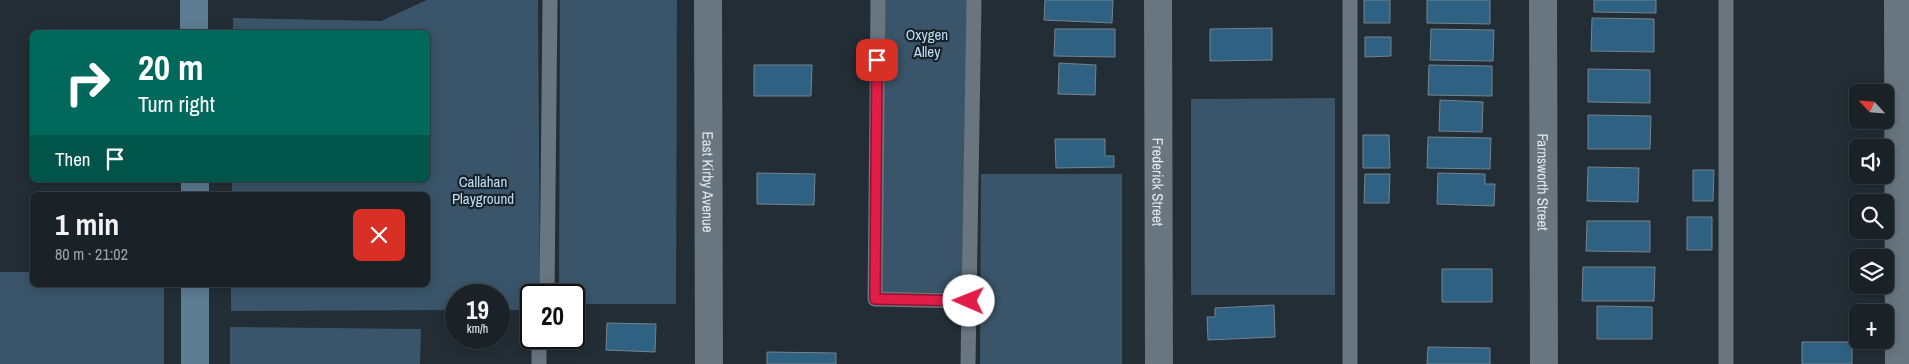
<!DOCTYPE html>
<meta charset="utf-8">
<style>
body{margin:0;font-family:"Archivo Narrow",sans-serif;background:#232a30;color:#f1f3f6;height:100vh;display:flex;flex-direction:column;font-size:19px;white-space:nowrap}
*{box-sizing:border-box;margin:0}
p{font-size:16px;color:#9fa4a8}
.icon{flex:none;width:28px;height:28px;fill:none;stroke:currentColor;stroke-width:2;stroke-linecap:round;stroke-linejoin:round}
.map{position:relative;flex:1;overflow:hidden}
.side{position:absolute;left:30px;top:192px;width:400px;height:95px;display:flex;flex-direction:column;background:#1a2228;border-radius:8px;box-shadow:0 2px 12px #0003,0 0 0 1px #383f45}
.side>*{flex:none}
.hud{position:absolute;left:30px;top:30px;width:400px;height:152px;border-radius:8px;box-shadow:0 2px 12px #0003,0 0 0 1px #383f45;background:#00695c;color:#fff;overflow:hidden}
.needle{width:32px;rotate:296deg}
.tools{position:absolute;left:1849px;top:84px;display:grid;gap:10px}
.tools a{display:grid;place-items:center;width:45px;height:45px;border-radius:8px;background:#1a2228;box-shadow:0 2px 12px #0003,0 0 0 1px #383f45;font-size:25px}
.speed{position:absolute;left:445px;top:284px;display:flex;gap:10px;font-size:25px;font-weight:700;text-align:center}
.speed>*{display:grid;place-content:center;width:65px;height:65px;border-radius:50%;background:#1a2228;box-shadow:0 2px 12px #0003,0 0 0 1px #383f45;line-height:1}
.speed small{font-size:12px;font-weight:400}
.speed .limit{border:2px solid #111;border-radius:8px;background:#fff;color:#111}
.pin{position:absolute;display:grid;place-items:center;width:42px;height:42px;color:#fff;margin:-21px;border-radius:10px;box-shadow:0 2px 8px #0006}
.me{position:absolute;width:55px;margin:-28px;rotate:271deg;stroke-linejoin:round;filter:drop-shadow(0 0 4px #0008)}
.turn{display:flex;align-items:center;gap:18px;height:105px;padding:0 25px;font-size:22px}
.turn .icon{width:65px;height:65px;stroke-width:2.5}
.turn b{display:block;font-size:35px;line-height:42px}
.then{display:flex;align-items:center;height:48px;padding:0 25px;background:#0003;gap:10px;font-size:19px}
.round{display:grid;place-items:center;flex:none;width:52px;height:52px;border-radius:8px;background:#232a30}
.summary{display:flex;align-items:center;justify-content:space-between;height:85px;padding:0 25px}
h1{font-size:30px;font-weight:700;line-height:38px}
.map>svg:first-child{display:block}
</style>
<div class="map">
<svg width="1909" height="364" viewBox="0 0 1909 364">
<rect width="100%" height="100%" fill="#222d35"/>
<path fill="#3a5569" d="M427,0H538L540,294L531,295L530,310H499V295H456V310L231,311V285H428V195H232V180H428V32H233V18L381,21Z
M560,0H677L676,304H574V295H559Z
M885,0H969L965,293L882,292Z
M1335,98V295H1191V99Z
M981,174H1122V364H980Z
M0,272H32V285H164V364H0Z
M230,327L421,329L420,364H230Z"/>
<path fill="#2f6182" stroke="#76838c" d="M1045,0H1113L1112,23L1044,20Z
M1364,0H1390V23H1364Z
M1427,0H1490V24L1427,23Z
M1594,0H1656V13L1594,12Z
M1592,18L1654,19V52L1591,51Z
M1272,28V60L1210,61V29Z
M1055,29H1115V57L1054,56Z
M1431,29L1494,30L1493,61L1430,60Z
M1365,37H1391V56L1365,57Z
M1059,63L1096,65L1095,95L1058,94Z
M754,65H812L811,96H754Z
M1429,65L1492,66V96L1428,95Z
M1588,69L1650,70V103L1588,102Z
M1440,100L1483,102L1482,132L1439,131Z
M1588,115L1651,116L1650,149H1588Z
M1363,135H1389L1390,168H1363Z
M1428,137L1491,138L1490,169L1427,168Z
M1055,139H1105V156H1114V167L1056,168Z
M1588,167L1639,168L1638,202L1587,201Z
M1693,170H1714L1713,201H1693Z
M757,173L815,174L814,205L757,204Z
M1438,173L1485,174V184H1495L1494,206L1437,204Z
M1365,174H1390L1389,203H1364Z
M1687,217H1712V250H1687Z
M1587,221H1650V252L1586,251Z
M1583,267H1655L1654,301H1582Z
M1442,269H1492V302H1442Z
M1274,305L1275,337L1208,340L1207,317H1215V308Z
M1597,306L1652,307V339H1597Z
M607,323L656,324L655,352L606,350Z
M1802,342H1852V364H1802Z
M1428,347L1490,348V364H1427Z
M767,352L836,353V364H767Z"/>
<g fill="none" stroke-linecap="round" stroke-linejoin="round">
<path stroke="#69757f" stroke-width="15" d="M878,0L875,299L969,301
M1350,0V364
M1726,0V364
M547,295L550,0
M539,338V364
M968,364L974,0"/>
<g stroke="#69757f" stroke-width="28">
<path id="s1" d="M708,0L709,364"/>
<path id="s2" d="M1158,0L1159,364"/>
<path id="s3" d="M1543,0L1544,364"/>
<path d="M1898,0L1899,364"/>
</g>
<path stroke="#5c7c92" stroke-width="28" d="M194,0V32
M195,180V195
M195,285V364"/>
</g>
<g fill="none" stroke-linecap="round" stroke-linejoin="round">
<defs>
<path id="route" d="M877,60L875,299L969,301"/>
</defs>
<use href="#route" stroke="#92132f" stroke-width="12"/>
<use href="#route" stroke="#e11d48" stroke-width="9"/>
</g>
<g text-anchor="middle" dominant-baseline="central" stroke-width="4.5" stroke-linejoin="round" paint-order="stroke">
<g font-size="15" fill="#c1def3" stroke="#18232b">
<text x="927" y="34">Oxygen<tspan x="927" dy="17">Alley</tspan></text>
<text x="483" y="181">Callahan<tspan x="483" dy="17">Playground</tspan></text>
</g>
<g font-size="15" fill="#e1e8ed" stroke="#18232b">
<text stroke="none"><textPath href="#s1" startOffset="182">East Kirby Avenue</textPath></text>
<text stroke="none"><textPath href="#s2" startOffset="182">Frederick Street</textPath></text>
<text stroke="none"><textPath href="#s3" startOffset="182">Farnsworth Street</textPath></text>
</g>
</g>
</svg>
<div class="tools">
<a><svg class="needle" viewBox="-14 -14 28 28"><path d="M0-13l5 13h-10z" fill="#e53935"/><path d="M0 13l5-13h-10z" fill="#9fa4a8"/></svg></a>
<a><svg class="icon" aria-label="sound" viewBox="0 0 24 24"><path d="M4 9h4l5-4v14l-5-4H4zM17 9q2 3 0 6"/></svg></a>
<a><svg class="icon" aria-label="search" viewBox="0 0 24 24"><circle cx="10" cy="10" r="6"/><path d="M15 15l6 6"/></svg></a>
<a><svg class="icon" aria-label="layers" viewBox="0 0 24 24"><path d="M12 4l9 5-9 5-9-5zM3 14l9 5 9-5"/></svg></a>
<a>+</a>
</div>
<div class="speed"><div>19<small>km/h</small></div><div class="limit">20</div></div>
<div class="pin" style="left:877px;top:60px;background:#d93025"><svg class="icon" aria-label="arrive" viewBox="0 0 24 24"><path d="M6 21V4h12l-3 4 3 4H6"/></svg></div>
<svg class="me" style="left:969px;top:301px" viewBox="-20 -20 40 40"><circle r="19" fill="#fff"/><path d="M0-13L10 11 0 6-10 11z" fill="#e11d48"/></svg>
<div class="hud">
<div class="turn"><svg class="icon" aria-label="right" viewBox="0 0 24 24"><path d="M7 20v-9h11M14 6l5 5-5 5"/></svg><div><b>20 m</b>Turn right</div></div>
<div class="then">Then<svg class="icon" aria-label="arrive" viewBox="0 0 24 24"><path d="M6 21V4h12l-3 4 3 4H6"/></svg></div>
</div>
<section class="side">
<div class="summary"><div><h1>1 min</h1><p>80 m · 21:02</p></div><a class="round" style="background:#d93025;color:#fff"><svg class="icon" aria-label="close" viewBox="0 0 24 24"><path d="M6 6l12 12M18 6L6 18"/></svg></a></div>
</section>
</div>
